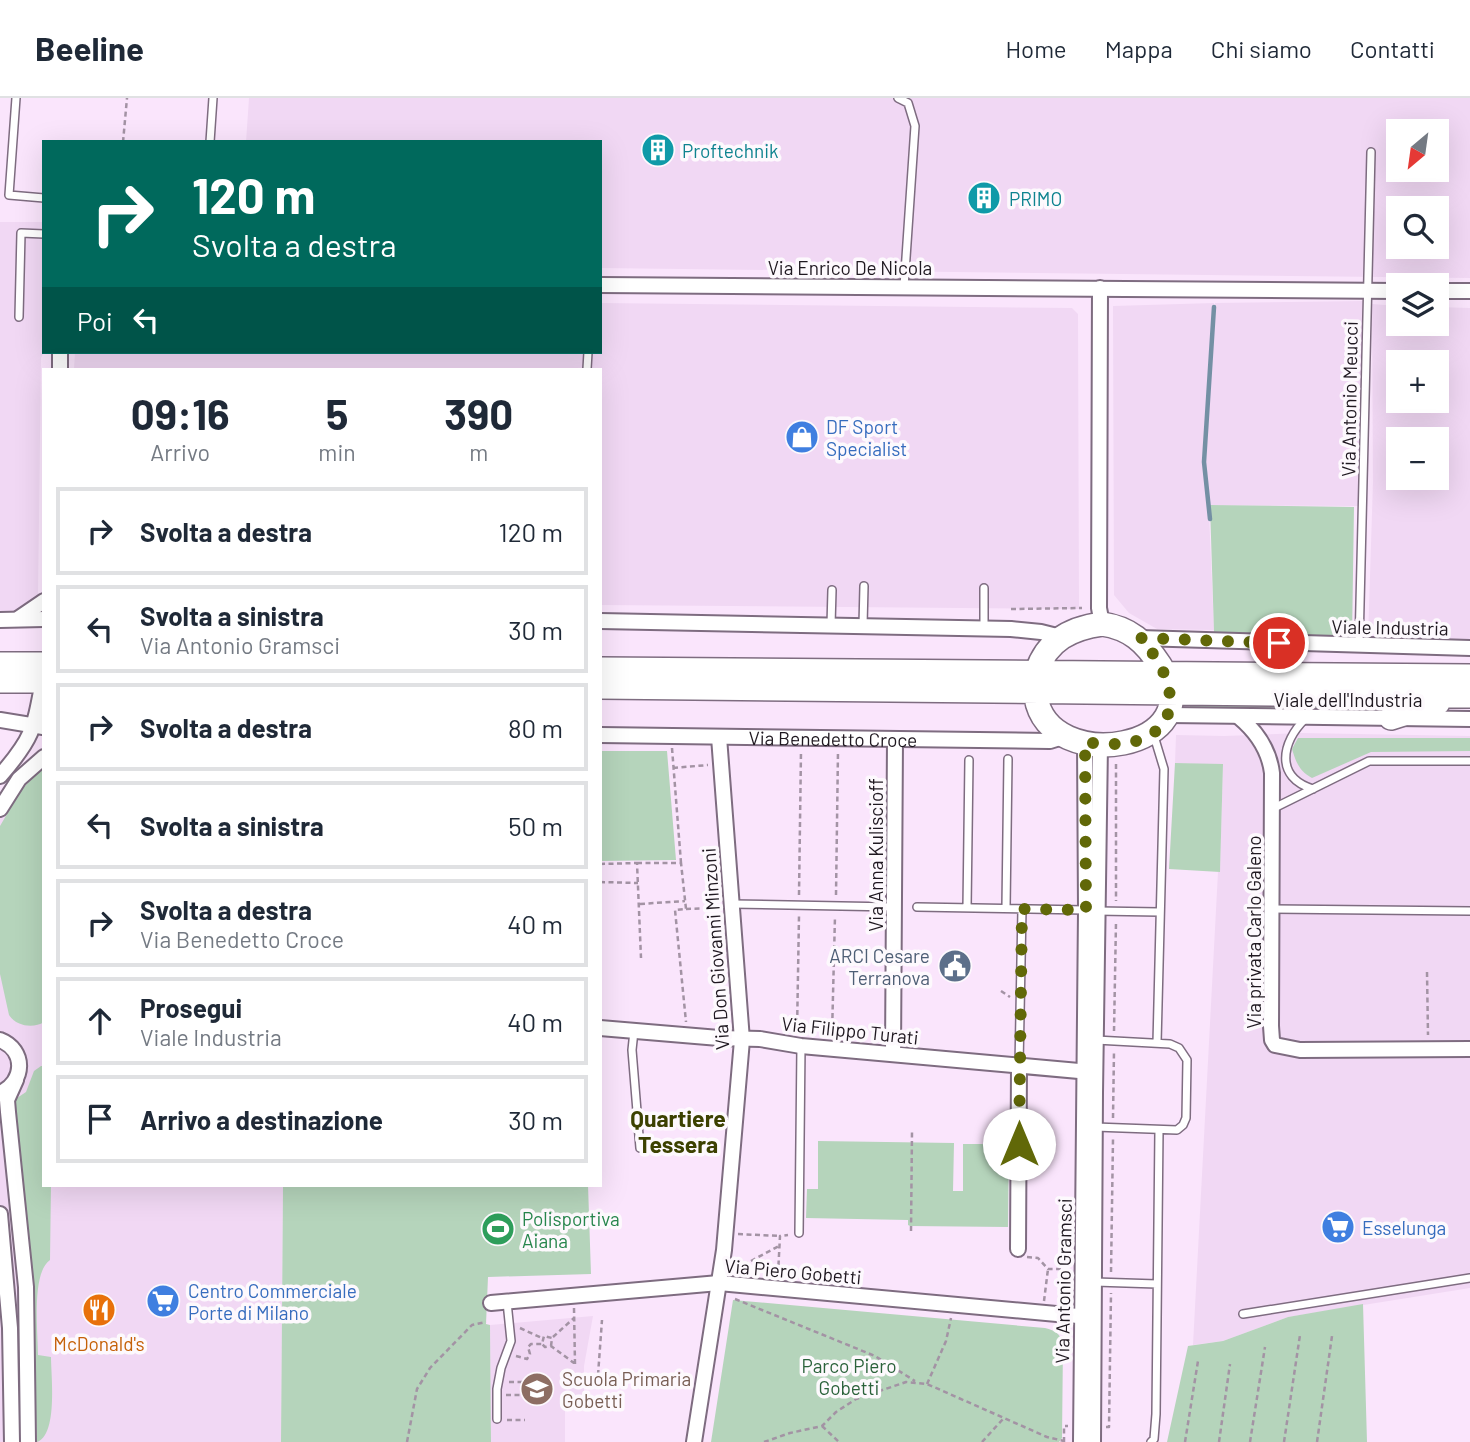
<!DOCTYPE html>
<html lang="it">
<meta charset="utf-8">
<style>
body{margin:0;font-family:Barlow,sans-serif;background:#f6f6f7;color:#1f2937;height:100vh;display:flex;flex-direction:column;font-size:26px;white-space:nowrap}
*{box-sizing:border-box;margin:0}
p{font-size:23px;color:#747a83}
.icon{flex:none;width:38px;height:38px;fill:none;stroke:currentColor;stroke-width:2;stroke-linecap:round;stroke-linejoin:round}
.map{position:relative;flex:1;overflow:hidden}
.panel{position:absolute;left:42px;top:270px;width:560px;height:819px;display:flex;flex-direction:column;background:#fff;border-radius:0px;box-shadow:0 7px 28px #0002}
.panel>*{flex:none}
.banner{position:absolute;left:42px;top:42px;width:560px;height:214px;border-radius:0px;box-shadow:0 7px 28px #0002;background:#00695c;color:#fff;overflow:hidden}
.needle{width:46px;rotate:209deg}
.tools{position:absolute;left:1386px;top:21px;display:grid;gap:14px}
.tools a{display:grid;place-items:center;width:63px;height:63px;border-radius:0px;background:#fff;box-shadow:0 7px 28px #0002;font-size:35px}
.pin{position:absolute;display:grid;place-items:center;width:60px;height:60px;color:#fff;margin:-30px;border:4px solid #fff;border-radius:50%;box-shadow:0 2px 7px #0007}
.me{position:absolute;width:77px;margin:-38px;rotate:0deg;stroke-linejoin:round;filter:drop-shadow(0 0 5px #0008)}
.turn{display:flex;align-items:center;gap:24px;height:147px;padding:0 35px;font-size:32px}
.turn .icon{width:91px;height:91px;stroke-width:2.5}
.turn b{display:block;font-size:49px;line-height:60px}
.then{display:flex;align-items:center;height:66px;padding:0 35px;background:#0003;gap:14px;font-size:26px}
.eta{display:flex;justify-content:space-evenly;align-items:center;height:119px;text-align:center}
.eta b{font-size:42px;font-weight:700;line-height:49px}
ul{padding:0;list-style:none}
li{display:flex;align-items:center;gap:21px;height:88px;margin:0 14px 10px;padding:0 21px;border:4px solid #e0e1e3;border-radius:0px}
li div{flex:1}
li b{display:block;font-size:26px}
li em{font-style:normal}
header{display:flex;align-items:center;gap:42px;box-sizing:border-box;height:98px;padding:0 35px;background:#fff;border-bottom:2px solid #e0e1e3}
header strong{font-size:33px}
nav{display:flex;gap:38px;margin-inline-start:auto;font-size:24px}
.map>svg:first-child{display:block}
</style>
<header>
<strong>Beeline</strong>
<nav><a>Home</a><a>Mappa</a><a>Chi siamo</a><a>Contatti</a></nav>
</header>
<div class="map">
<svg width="1470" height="1344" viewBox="0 0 1470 1344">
<rect width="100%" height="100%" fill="#fae5fc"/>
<path fill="#f1d8f4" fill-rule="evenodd" d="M249,0H1470V180L600,170V44H246ZM1398,33H1437V72H1398ZM1398,110H1437V149H1398Z
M0,124H44V254L41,260L38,499L11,516H0Z
M1363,203L1358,408L1210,407L1206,364L1215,205Z
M600,205L1072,210L1078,216L1079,511L600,507V271H74L75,254H600Z
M1214,205L1203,364L1209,416L1214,532L1157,531L1129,515L1114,497L1113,208Z
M1372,206L1398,208V226H1437V209L1470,210V543L1368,541L1373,384ZM1398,264H1437V303H1398ZM1398,341H1437V380H1398Z
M1301,635L1470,638V1190L1288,1219L1223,1243L1193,1247L1218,774L1220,773L1223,667L1175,665L1176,637L1224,638Z
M0,698L44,700V1087H283L281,1344H0Z
M593,1218L584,1268V1303H565V1344H491L490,1227Z"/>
<path fill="#b5d4bb" d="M1210,407L1354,409L1352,541L1214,534Z
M1413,602L1366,614L1196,613L1190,609V604Z
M1298,640H1470V653L1371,654L1312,680C1299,673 1296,664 1292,651Z
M600,653H667L676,762L600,763Z
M1175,665L1223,666L1220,774L1169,771Z
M44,668V924C33,931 16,928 9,917L0,876V728L21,692Z
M41,968H44V1087H51L50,1162C31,1175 38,1235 38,1257L51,1259C51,1278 58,1337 37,1344C32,1230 28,1117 11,1004L26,994L34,973Z
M818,1043L954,1045L953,1093H963V1046H1009L1008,1129L910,1128L908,1127V1122L806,1120L807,1091H818Z
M283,1087H588L591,1176L488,1179L486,1226L490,1227L491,1344H281Z
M733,1202L1045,1230C1056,1233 1060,1235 1063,1246L1062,1340L1059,1344H711Z
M1363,1206L1367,1344H1167L1188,1248L1223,1243L1288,1219Z"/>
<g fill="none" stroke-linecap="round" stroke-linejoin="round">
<path stroke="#7490a4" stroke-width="4.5" d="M1210,421L1204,364L1214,209"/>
<defs>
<path id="lane" d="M16,0L9,97L44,100
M898,0L908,5L915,28L904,189
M210,44L213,0
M19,219L21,135L44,136
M587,271L588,254
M831,527L832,492
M863,527L864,488
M984,530V490
M1359,547L1371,54
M1305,621C1282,644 1274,679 1313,691
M1154,638L1164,671L1157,945
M1272,711L1369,663H1470
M732,806L894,809
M917,809L1085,812
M967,810L969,662
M1006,810L1008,661
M1273,811L1470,813
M1097,813L1159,814
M634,933L632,952L640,1050
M1019,968L1022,811
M1095,1029L1177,1032L1183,1027L1186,1020L1187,962L1179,950L1170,946L1096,942
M799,1135L801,948
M1095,1184L1157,1186
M1243,1216L1470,1180
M497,1321V1291L501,1270L511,1243L507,1204
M1151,1344L1154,1341L1156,1316L1159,1032"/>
<g id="street">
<path d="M600,187L1398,193"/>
<path d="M1100,190L1099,510L1102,526"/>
<path d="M1437,193H1470"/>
<path d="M60,271V254"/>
<path d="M19,520L44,503"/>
<path d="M0,522L44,521"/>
<path d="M600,523L1011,531L1041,534L1061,539"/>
<path d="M1140,540L1470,550"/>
<path d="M1169,617L1470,621"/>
<path d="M1239,619C1257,634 1269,651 1272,675L1271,928L1272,942L1275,947L1300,952L1470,951"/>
<path d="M0,622L43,629"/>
<path id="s1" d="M600,637L1050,643L1066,638"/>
<path d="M0,678C33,640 34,631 43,583"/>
<path d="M0,711L19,681L44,659"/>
<path d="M600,930L719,940L760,941L801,948L1090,974"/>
<path d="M0,942C26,952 25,984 0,995"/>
<path d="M893,956L895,642"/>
<path d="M16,982L7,1002L8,1014L26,1189L28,1344"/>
<path d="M0,1116L10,1230L12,1344"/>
<path d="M1018,1151L1019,968"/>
<path d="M491,1205L719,1185L1089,1219"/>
<path d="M694,1344L724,1152L742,942L719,639"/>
<path d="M1081,1344L1086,812L1085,644"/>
<path d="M1093,1344L1095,995L1100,646"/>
</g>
<path id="primary" d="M1102,526C1130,530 1145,544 1160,567C1216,652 1048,679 1036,599C1035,591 1035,580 1037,573C1047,542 1072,530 1102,526Z
M0,566H44
M600,571L1470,578
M0,583H44
M600,589L1470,598
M1391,620L1438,605"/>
</defs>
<use href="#lane" stroke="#7e6c80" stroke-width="10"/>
<use href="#street" stroke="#7e6c80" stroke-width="18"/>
<use href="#primary" stroke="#7e6c80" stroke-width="26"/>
<path stroke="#a393a4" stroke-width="2.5" stroke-dasharray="5 3.5" stroke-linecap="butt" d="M123,44L127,0
M1011,511L1082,510
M672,650L681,765
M1116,666V803
M673,670L708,667
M637,765H681L686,811L675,812L686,924
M600,766L637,765L641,860
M600,784L638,785
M799,797L801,653
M836,797L838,653
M640,806L685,803
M686,811L718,810
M1427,874L1428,937
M1001,893L1010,899
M1114,933L1116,824
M797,934L799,818
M832,937L835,818
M1113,1020L1114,953
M911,1133L912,1034
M738,1136L780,1138
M1027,1159L1038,1160L1048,1171H1061L1064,1163H1068
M736,1171L779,1148
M1111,1174L1113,1041
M778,1176L780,1138L788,1137
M735,1201L875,1258L915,1283
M1044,1203L1048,1171
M574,1210L575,1266
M520,1230L542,1240
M553,1239L574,1220
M551,1248L552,1240L544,1238L542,1246L545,1249L551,1248L574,1265
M516,1258L527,1261L530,1256L528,1249L531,1246H542
M598,1277L602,1222
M509,1284H524
M927,1286L946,1243L951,1220
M506,1297H524
M507,1322H525
M822,1328L839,1344
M1106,1329H1109L1111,1195
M407,1344L417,1291L430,1270L472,1227L486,1224
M764,1344L790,1335L822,1328L836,1314L856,1301L906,1284L927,1286L1047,1339L1064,1343
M982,1344L1003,1321
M1064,1344V1328H1068
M1185,1344L1198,1263
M1219,1344L1230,1266
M1250,1344L1265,1249
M1284,1344L1300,1237
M1317,1344L1332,1238"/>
<use href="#lane" stroke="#fff" stroke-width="7"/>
<use href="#street" stroke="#fff" stroke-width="14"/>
<use href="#primary" stroke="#fff" stroke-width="23"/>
</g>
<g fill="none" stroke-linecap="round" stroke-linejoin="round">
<path stroke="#616808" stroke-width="12" stroke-dasharray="0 21.6" d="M1019,1046L1022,811L1086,812L1085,644C1099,646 1115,647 1128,645C1191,632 1173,574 1140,540L1279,545"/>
</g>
<defs>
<symbol id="building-disc" viewBox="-11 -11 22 22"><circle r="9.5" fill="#0f9aa8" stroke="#fdf9fd"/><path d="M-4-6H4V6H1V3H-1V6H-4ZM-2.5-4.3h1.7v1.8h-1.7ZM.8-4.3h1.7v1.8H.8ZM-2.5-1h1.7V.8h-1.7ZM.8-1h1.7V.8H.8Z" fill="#fff"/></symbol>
<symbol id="shop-disc" viewBox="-11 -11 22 22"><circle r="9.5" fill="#3f7fe0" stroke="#fdf9fd"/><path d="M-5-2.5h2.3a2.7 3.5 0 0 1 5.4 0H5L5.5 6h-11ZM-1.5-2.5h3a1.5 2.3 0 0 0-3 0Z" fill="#fff"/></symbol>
<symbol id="civic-disc" viewBox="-11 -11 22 22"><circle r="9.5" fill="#5c6f8a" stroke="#fdf9fd"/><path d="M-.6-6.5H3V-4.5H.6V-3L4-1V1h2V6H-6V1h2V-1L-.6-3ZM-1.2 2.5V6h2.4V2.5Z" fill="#fff"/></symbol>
<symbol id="supermarket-disc" viewBox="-11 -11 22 22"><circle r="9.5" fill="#3f7fe0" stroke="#fdf9fd"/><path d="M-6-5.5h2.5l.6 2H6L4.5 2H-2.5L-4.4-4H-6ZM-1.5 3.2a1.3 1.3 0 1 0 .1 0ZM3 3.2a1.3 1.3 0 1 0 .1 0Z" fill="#fff"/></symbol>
<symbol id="stadium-disc" viewBox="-11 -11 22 22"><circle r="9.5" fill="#2e9e5b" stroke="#fdf9fd"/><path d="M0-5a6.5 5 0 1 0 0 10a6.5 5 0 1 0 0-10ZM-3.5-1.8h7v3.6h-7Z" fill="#fff"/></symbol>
<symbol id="restaurant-disc" viewBox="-11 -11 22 22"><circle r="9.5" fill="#e8710a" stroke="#fdf9fd"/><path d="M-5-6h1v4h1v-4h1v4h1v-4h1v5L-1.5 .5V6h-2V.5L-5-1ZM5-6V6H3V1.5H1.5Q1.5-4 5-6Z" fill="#fff"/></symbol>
<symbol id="school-disc" viewBox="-11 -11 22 22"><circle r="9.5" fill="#8d6e63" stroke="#fdf9fd"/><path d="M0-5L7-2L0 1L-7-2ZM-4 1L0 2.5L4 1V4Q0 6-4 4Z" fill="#fff"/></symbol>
</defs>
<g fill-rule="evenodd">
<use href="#building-disc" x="639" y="33" width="38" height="38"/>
<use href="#building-disc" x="965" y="81" width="38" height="38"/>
<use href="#shop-disc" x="783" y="320" width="38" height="38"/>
<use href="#civic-disc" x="936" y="849" width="38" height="38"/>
<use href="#supermarket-disc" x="1319" y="1110" width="38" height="38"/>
<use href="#stadium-disc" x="479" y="1112" width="38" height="38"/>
<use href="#supermarket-disc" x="144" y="1184" width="38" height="38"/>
<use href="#restaurant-disc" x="80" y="1193" width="38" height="38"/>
<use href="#school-disc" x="518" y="1272" width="38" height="38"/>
</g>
<g text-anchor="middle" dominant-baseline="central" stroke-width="7" stroke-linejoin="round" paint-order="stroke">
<g font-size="19" fill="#0d838f" stroke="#fdf9fd" text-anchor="start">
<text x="682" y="52">Proftechnik</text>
<text x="1009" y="100">PRIMO</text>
</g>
<g font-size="19" fill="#1f1820" stroke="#fdf9fd">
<text x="850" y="169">Via Enrico De Nicola</text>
<text transform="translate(1349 301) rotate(-89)">Via Antonio Meucci</text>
<text transform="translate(1390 529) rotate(1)">Viale Industria</text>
<text x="1348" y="601">Viale dell'Industria</text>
<text stroke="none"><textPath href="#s1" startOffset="233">Via Benedetto Croce</textPath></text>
<text transform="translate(875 757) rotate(-90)">Via Anna Kuliscioff</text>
<text transform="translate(1253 834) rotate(-90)">Via privata Carlo Galeno</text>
<text transform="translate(715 851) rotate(-94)">Via Don Giovanni Minzoni</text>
<text transform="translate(850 932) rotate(6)">Via Filippo Turati</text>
<text transform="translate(793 1173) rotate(5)">Via Piero Gobetti</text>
<text transform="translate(1063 1183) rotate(-89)">Via Antonio Gramsci</text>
</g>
<g font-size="19" fill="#366cbe" stroke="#fdf9fd" text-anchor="start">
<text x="826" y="328">DF Sport<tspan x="826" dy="22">Specialist</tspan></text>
<text x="1362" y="1129">Esselunga</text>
<text x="188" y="1192">Centro Commerciale<tspan x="188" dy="22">Porte di Milano</tspan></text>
</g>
<g font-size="19" fill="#4e5e75" stroke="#fdf9fd" text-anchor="end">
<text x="930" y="857">ARCI Cesare<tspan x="930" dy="22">Terranova</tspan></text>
</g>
<g font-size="19" fill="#27864d" stroke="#fdf9fd" text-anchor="start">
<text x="522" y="1120">Polisportiva<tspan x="522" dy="22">Aiana</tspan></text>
</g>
<g font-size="19" fill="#c56008" stroke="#fdf9fd">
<text x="99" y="1245">McDonald's</text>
</g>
<g font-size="19" fill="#2b623b" stroke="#fdf9fd">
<text x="849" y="1267">Parco Piero<tspan x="849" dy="22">Gobetti</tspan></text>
</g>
<g font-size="19" fill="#785e54" stroke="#fdf9fd" text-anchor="start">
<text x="562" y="1280">Scuola Primaria<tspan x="562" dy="22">Gobetti</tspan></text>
</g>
<g font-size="23" font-weight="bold" fill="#3c4101" stroke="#fdf9fd">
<text x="678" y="1020">Quartiere<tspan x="678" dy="26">Tessera</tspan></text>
</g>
</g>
</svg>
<div class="tools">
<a><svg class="needle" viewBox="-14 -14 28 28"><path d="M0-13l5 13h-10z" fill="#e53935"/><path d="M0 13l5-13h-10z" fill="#747a83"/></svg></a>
<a><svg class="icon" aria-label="search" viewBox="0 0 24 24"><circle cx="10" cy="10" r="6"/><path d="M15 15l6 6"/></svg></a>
<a><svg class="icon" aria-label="layers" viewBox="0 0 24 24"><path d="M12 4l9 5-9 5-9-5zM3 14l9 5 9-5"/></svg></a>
<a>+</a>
<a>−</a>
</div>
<div class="pin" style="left:1279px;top:545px;background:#d93025"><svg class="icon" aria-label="arrive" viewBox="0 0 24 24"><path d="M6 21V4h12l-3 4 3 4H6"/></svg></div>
<svg class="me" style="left:1019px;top:1046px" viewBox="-20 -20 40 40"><circle r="19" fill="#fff"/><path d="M0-13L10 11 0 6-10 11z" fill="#616808"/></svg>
<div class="banner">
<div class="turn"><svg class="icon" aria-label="right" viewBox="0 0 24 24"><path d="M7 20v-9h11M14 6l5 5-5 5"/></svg><div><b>120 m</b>Svolta a destra</div></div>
<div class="then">Poi<svg class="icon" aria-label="left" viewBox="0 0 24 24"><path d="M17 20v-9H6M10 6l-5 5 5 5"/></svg></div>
</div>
<section class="panel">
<div class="eta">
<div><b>09:16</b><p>Arrivo</p></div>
<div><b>5</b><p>min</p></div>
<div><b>390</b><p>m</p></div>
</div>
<ul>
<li><svg class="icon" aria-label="right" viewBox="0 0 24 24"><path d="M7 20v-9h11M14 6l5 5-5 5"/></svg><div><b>Svolta a destra</b></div><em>120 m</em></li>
<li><svg class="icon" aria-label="left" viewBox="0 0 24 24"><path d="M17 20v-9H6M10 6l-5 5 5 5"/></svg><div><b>Svolta a sinistra</b><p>Via Antonio Gramsci</p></div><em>30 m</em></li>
<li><svg class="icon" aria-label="right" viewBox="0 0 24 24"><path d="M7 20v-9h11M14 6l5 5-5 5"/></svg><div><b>Svolta a destra</b></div><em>80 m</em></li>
<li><svg class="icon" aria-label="left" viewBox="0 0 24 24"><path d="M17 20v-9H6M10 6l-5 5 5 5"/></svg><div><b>Svolta a sinistra</b></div><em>50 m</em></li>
<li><svg class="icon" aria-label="right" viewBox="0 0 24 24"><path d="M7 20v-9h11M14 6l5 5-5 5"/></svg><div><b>Svolta a destra</b><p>Via Benedetto Croce</p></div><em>40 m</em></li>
<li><svg class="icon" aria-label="ahead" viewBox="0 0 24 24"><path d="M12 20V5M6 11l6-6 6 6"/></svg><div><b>Prosegui</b><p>Viale Industria</p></div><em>40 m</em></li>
<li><svg class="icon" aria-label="arrive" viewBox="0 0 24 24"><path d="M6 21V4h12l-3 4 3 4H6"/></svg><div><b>Arrivo a destinazione</b></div><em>30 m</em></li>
</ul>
</section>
</div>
